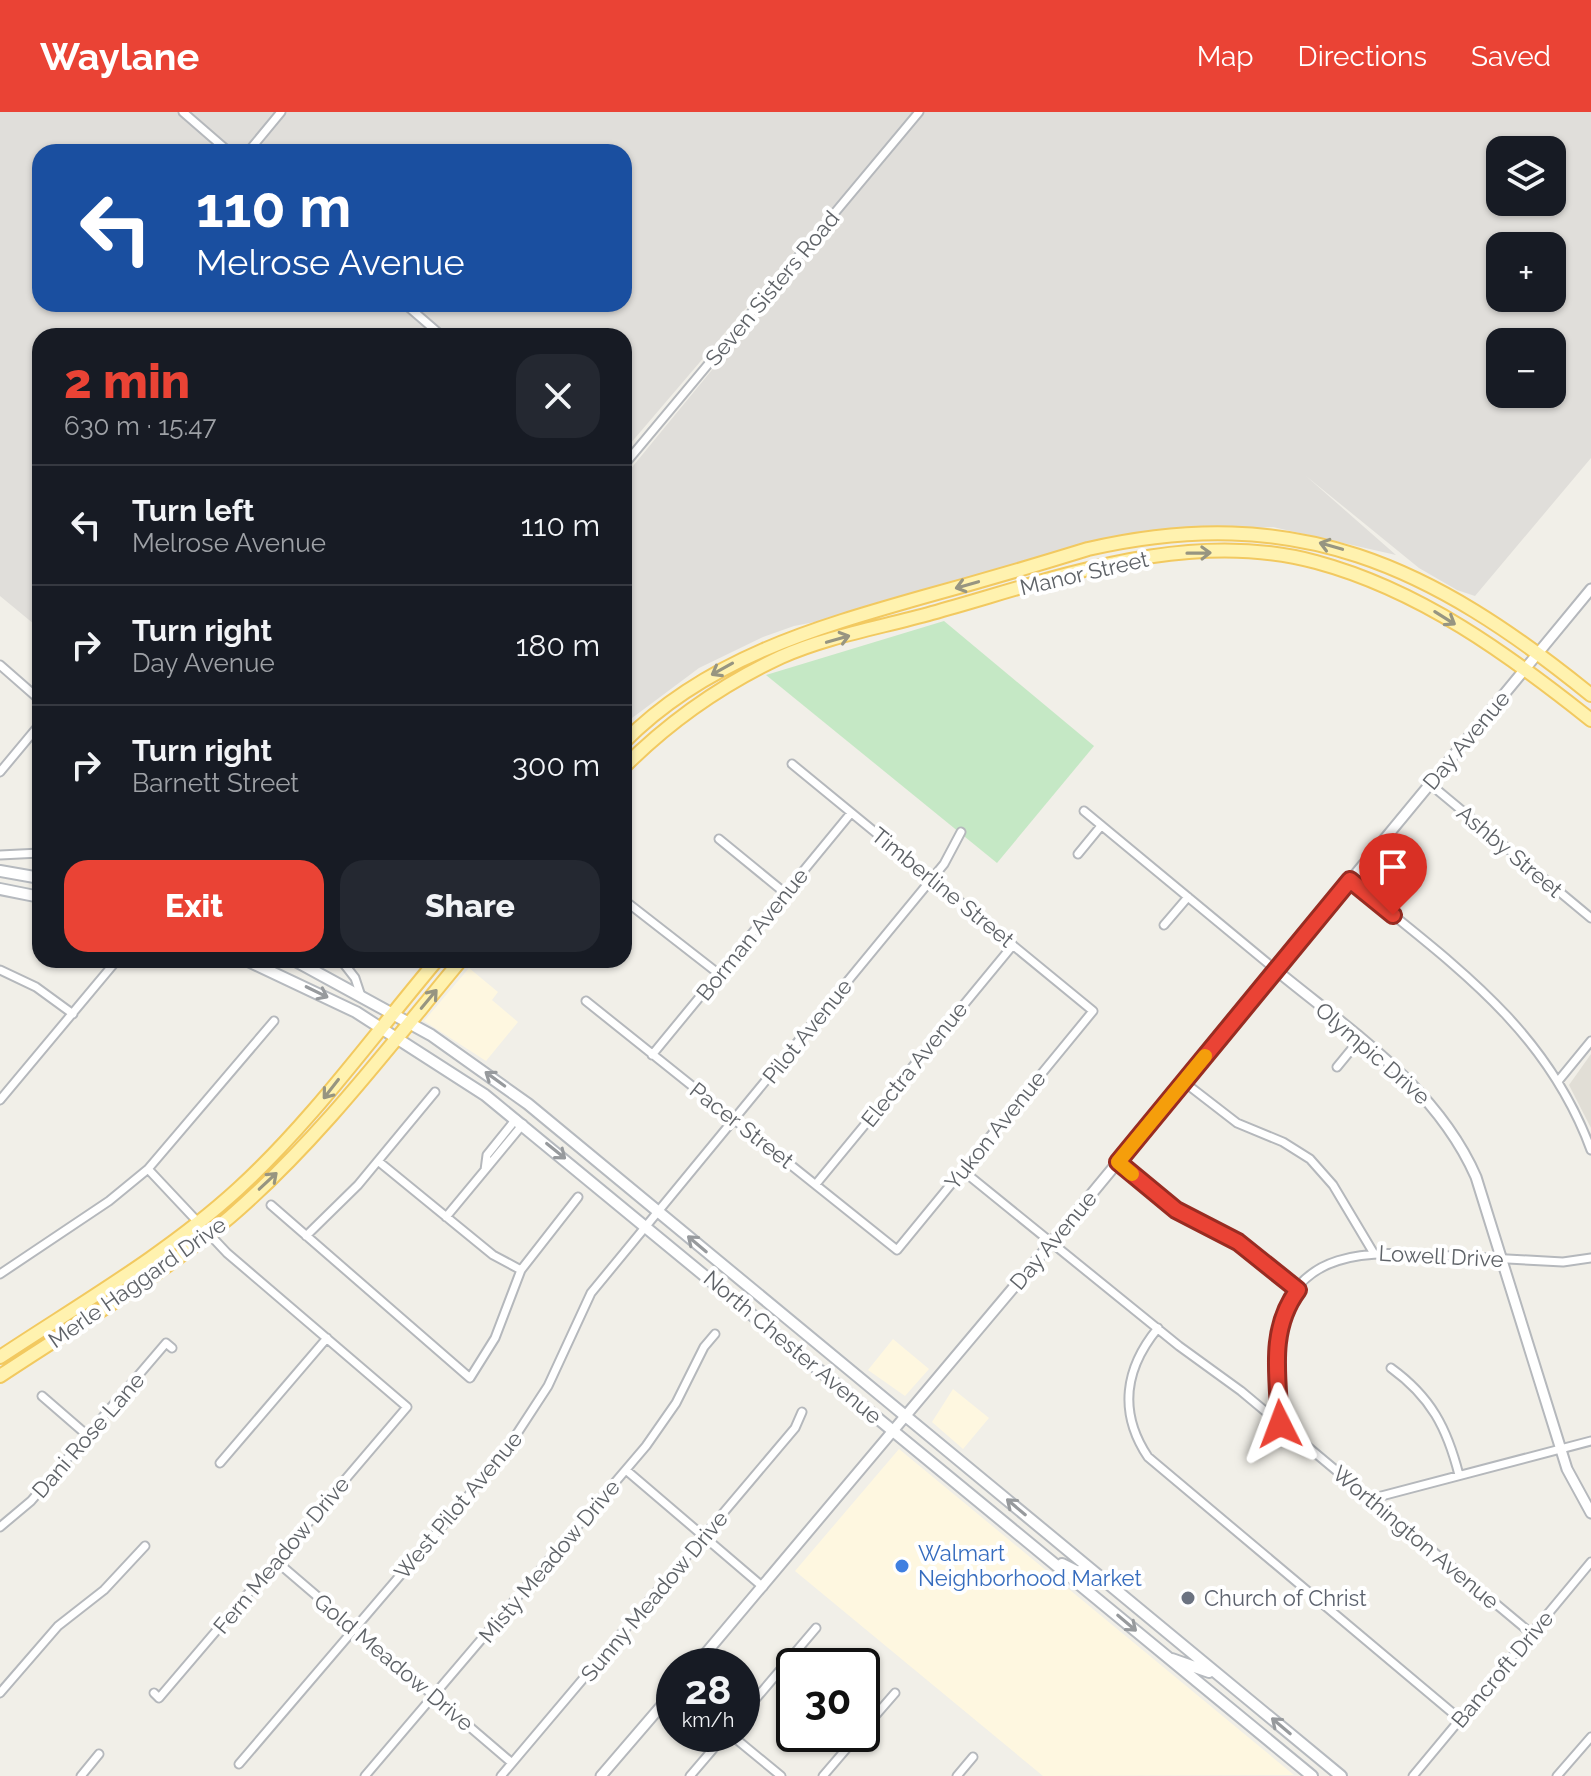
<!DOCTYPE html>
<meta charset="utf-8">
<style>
body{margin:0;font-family:Raleway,sans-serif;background:#242831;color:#f1f3f6;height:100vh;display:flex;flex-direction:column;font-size:30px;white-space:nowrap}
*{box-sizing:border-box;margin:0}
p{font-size:26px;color:#9ea1a6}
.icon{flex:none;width:44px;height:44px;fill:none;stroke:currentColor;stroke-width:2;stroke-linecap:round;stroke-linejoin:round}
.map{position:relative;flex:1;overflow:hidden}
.side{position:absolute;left:32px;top:216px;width:600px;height:640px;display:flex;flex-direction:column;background:#171b24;border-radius:24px;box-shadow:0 2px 6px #0004}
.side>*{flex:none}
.top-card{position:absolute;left:32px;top:32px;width:600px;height:168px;border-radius:24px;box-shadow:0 2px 6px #0004;background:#1a4fa0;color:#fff;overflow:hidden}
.buttons{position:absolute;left:1486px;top:24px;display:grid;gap:16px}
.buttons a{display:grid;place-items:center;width:80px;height:80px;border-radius:16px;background:#171b24;box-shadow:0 2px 6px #0004;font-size:40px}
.speed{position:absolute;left:656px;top:1536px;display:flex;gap:16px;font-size:40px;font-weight:700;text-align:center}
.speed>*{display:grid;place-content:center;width:104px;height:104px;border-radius:50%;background:#171b24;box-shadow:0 2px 6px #0004;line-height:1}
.speed small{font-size:20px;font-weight:400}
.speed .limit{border:4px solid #111;border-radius:12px;background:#fff;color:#111}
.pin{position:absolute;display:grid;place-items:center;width:68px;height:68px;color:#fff;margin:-82px -34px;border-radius:50% 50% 50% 0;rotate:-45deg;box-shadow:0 0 8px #0007}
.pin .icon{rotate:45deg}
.me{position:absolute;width:88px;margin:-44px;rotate:357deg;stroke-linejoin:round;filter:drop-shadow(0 0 6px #0008)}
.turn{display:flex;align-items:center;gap:28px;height:168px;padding:0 32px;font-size:36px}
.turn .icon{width:104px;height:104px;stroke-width:2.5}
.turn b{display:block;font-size:56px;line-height:68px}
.round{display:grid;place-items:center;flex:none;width:84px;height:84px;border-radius:24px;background:#242831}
.headline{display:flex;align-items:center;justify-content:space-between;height:136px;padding:0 32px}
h1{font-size:48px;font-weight:800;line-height:60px;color:#ea4335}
.primary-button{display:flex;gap:16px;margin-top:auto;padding:16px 32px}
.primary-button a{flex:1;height:92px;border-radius:24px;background:#ea4335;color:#fff;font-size:32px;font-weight:800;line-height:92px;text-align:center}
.primary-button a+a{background:#242831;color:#f1f3f6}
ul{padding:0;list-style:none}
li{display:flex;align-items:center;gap:24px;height:120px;padding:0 32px;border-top:2px solid #363941}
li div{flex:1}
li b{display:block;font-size:30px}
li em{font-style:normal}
header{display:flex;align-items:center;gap:48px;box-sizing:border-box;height:112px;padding:0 40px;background:#ea4335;color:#fff}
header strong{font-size:38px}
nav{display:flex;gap:44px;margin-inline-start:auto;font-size:28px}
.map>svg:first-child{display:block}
</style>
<header>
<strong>Waylane</strong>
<nav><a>Map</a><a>Directions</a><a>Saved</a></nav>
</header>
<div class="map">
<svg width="1591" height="1664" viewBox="0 0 1591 1664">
<rect width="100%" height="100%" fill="#f1efe8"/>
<path fill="#fef7e0" d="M469,856L498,880L492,888L518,910L486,949L424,909Z
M893,1227L929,1257L905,1284L868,1258Z
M953,1277L989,1306L963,1337L932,1310Z
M899,1337L1225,1606L1294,1663L1043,1664L795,1459Z"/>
<path fill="#e0deda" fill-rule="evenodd" d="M0,0H1591V346L1475,484L1457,478L1419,456L1306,364L1396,443L1273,415L1123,425L965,481L794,514L763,525L699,556L624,612V365L899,30L893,24L624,339V224H40V517L0,484ZM1500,38H1552V90H1500ZM40,40H624V192H40ZM1500,134H1552V186H1500ZM1500,230H1552V282H1500Z"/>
<path fill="#e1ded6" d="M1591,942V1016L1569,973Z"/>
<path fill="#c5e8c5" d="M944,509L1094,634L997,751L766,563Z"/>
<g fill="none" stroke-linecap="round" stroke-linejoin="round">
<defs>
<path id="minor" d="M183,0L229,40
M248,40L281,0
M405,192L442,224
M624,353L919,0
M0,553L40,588
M0,660L40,612
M1430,672L1591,806
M1084,699L1276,858
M719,727L785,781
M1078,742L1101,714
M0,743L40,741
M1350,768C1448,849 1545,913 1591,1038
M624,788L719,862
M1164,813L1188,785
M341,848L355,866L360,881
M0,858L36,875L73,902
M586,889L897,1138L1093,899L792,652
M652,943L851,701
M1337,955L1360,927
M1559,968L1591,929
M1184,970L1237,1011L1283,1030L1310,1047L1333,1073L1373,1140
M0,988L117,848
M516,1007L487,1043L485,1058L523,1012
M378,1049L493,1143L521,1158
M1118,1050L1176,1098L1238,1130L1298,1178
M148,1057L227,1141L407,1295L159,1586L154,1581
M962,1058L1179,1234L1241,1279L1532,1522
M816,1072L1013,833
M271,1093L470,1266L495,1226L521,1158L578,1085
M446,1105L485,1058
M306,1124L358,1073L435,980
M0,1162L109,1089L148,1057L274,909
M1158,1216C1125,1256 1118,1300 1148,1345L1461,1608
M1391,1256C1431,1285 1447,1316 1459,1363
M42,1284L87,1323
M1280,1312C1279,1284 1273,1254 1277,1226C1291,1129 1381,1140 1453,1144C1489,1146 1526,1148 1563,1150L1591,1146
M220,1351L327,1226
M626,1358L763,1475
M1370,1387L1591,1329
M0,1415L31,1389L166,1231L172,1236
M276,1449L512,1651
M0,1581L58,1514L104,1478L145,1434
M742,1603L816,1516
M862,1619L895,1581
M730,1622L781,1664
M239,1652L503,1343L548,1274L591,1181L944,752L961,720
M81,1664L99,1642
M365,1664L646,1334L676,1291L704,1235L715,1222
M501,1664L795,1316L802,1300
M690,1664L726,1622
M823,1664L859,1622
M957,1664L973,1645
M1413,1664L1591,1450
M1557,1664L1591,1625"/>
<path id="tertiary" d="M1276,858C1350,919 1436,974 1476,1065L1567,1357L1591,1401
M695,1554L1051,1131L1591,477
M601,1664L674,1579"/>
<path id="secondary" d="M0,759L40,766
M0,777L40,785
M246,848L356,900L485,983L1312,1664
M294,848L431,923L528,992L1341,1664
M1062,1452L1078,1460L1088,1455
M1172,1547L1209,1560"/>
<path id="primary" d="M624,630C706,547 814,516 923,485C978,470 1033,454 1088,437C1296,389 1432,454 1591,583
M624,655C671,608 721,573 781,545C828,524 883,515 932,501C1055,467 1187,415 1316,450C1420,478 1508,542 1591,608
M0,1245C80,1192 167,1142 238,1077C312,1009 372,925 437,848
M0,1264C77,1213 159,1165 230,1105C317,1030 388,936 461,848"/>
</defs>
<use href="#minor" stroke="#b5b8bc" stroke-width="11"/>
<use href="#tertiary" stroke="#b5b8bc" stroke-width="13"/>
<use href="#secondary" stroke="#b6babf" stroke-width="14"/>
<use href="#primary" stroke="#f2c960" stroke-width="16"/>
<use href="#minor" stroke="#fff" stroke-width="7"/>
<use href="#tertiary" stroke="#fff" stroke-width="9"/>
<use href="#secondary" stroke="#fff" stroke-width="10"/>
<use href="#primary" stroke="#fff2af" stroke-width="12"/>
</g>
<defs><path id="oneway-shaft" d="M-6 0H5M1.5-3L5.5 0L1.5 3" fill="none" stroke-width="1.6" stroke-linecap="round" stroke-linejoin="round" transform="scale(2)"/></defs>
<g stroke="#979581">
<use href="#oneway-shaft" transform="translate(1331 434) rotate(-164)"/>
<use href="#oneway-shaft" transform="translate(1199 441) rotate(-1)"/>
<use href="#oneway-shaft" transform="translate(967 473) rotate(164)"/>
<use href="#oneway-shaft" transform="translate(1445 506) rotate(32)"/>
<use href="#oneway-shaft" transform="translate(838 527) rotate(-16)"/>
<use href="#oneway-shaft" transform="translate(722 557) rotate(151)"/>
<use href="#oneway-shaft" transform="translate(429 887) rotate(-50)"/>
<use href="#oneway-shaft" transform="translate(331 977) rotate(128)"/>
<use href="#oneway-shaft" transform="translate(268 1069) rotate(-43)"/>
</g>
<g stroke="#979a9d">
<use href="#oneway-shaft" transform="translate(317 880) rotate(26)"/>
<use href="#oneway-shaft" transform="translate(495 967) rotate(-144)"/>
<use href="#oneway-shaft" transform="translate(556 1039) rotate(39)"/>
<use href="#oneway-shaft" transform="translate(697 1132) rotate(-140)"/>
<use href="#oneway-shaft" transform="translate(1016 1395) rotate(-140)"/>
<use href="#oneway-shaft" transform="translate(1127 1511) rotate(40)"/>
<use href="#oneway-shaft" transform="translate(1281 1614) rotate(-140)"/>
</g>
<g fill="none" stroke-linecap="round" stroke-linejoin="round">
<defs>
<path id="route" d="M1280,1312C1278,1265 1268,1218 1298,1178L1238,1130L1176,1098L1118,1050L1350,768L1393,803"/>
</defs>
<use href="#route" stroke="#982c22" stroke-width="20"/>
<use href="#route" stroke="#ea4335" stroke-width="14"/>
<path stroke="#f59e0b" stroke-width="14" d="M1132,1062L1118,1050L1205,944"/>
</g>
<circle fill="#3f7fe0" stroke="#fff" stroke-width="3" cx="902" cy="1454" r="8"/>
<circle fill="#6b7280" stroke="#fff" stroke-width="3" cx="1188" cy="1486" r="8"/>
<g text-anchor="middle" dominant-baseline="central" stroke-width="8" stroke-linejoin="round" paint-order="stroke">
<g font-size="22" fill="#5f6368" stroke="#fff">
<text transform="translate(772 176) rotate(-50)">Seven Sisters Road</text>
<text transform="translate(1084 461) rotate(-13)">Manor Street</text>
<text transform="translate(1466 628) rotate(-50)">Day Avenue</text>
<text transform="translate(1510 739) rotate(40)">Ashby Street</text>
<text transform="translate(943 775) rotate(39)">Timberline Street</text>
<text transform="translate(752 822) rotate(-51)">Borman Avenue</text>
<text transform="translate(807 919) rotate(-51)">Pilot Avenue</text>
<text transform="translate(1373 941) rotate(41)">Olympic Drive</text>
<text transform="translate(914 952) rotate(-51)">Electra Avenue</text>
<text transform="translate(742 1013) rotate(38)">Pacer Street</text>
<text transform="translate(995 1018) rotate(-51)">Yukon Avenue</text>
<text transform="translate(1053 1128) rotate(-50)">Day Avenue</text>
<text transform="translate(1441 1144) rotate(3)">Lowell Drive</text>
<text transform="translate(137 1170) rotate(-35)">Merle Haggard Drive</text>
<text transform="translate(793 1235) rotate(40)">North Chester Avenue</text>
<text transform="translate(88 1323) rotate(-49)">Dani Rose Lane</text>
<text transform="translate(458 1393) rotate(-50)">West Pilot Avenue</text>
<text transform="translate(1416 1425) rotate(40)">Worthington Avenue</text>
<text transform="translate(281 1443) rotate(-50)">Fern Meadow Drive</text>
<text transform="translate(549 1449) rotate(-50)">Misty Meadow Drive</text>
<text transform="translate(654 1484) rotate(-50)">Sunny Meadow Drive</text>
<text transform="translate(394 1550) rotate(40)">Gold Meadow Drive</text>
<text transform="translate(1502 1557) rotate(-50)">Bancroft Drive</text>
</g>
<g font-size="22" fill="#366cbe" stroke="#fff" text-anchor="start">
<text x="918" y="1441">Walmart<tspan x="918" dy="25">Neighborhood Market</tspan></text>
</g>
<g font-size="22" fill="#5b616d" stroke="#fff" text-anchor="start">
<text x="1204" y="1486">Church of Christ</text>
</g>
</g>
</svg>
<div class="buttons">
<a><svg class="icon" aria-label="layers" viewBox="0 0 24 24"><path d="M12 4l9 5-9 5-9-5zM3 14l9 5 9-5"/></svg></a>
<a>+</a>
<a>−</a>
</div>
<div class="speed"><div>28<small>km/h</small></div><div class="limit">30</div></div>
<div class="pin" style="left:1393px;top:803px;background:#d93025"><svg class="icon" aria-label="arrive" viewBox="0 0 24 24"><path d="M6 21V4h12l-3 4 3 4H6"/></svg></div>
<svg class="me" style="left:1280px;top:1312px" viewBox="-20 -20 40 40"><path d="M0-17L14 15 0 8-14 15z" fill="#ea4335" stroke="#fff" stroke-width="4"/></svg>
<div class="top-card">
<div class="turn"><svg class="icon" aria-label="left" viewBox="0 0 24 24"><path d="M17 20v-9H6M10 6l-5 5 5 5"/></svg><div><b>110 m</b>Melrose Avenue</div></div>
</div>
<section class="side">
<div class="headline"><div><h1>2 min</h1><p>630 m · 15:47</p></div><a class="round"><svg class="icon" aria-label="close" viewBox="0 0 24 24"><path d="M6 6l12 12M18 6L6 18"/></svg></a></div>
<ul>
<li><svg class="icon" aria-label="left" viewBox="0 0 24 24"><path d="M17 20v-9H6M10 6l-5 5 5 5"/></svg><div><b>Turn left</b><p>Melrose Avenue</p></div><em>110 m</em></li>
<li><svg class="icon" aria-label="right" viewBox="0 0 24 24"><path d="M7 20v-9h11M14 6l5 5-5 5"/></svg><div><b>Turn right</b><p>Day Avenue</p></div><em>180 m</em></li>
<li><svg class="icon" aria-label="right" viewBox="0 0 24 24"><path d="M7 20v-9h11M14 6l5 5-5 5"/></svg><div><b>Turn right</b><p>Barnett Street</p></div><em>300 m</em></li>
</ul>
<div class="primary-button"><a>Exit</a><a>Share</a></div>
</section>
</div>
